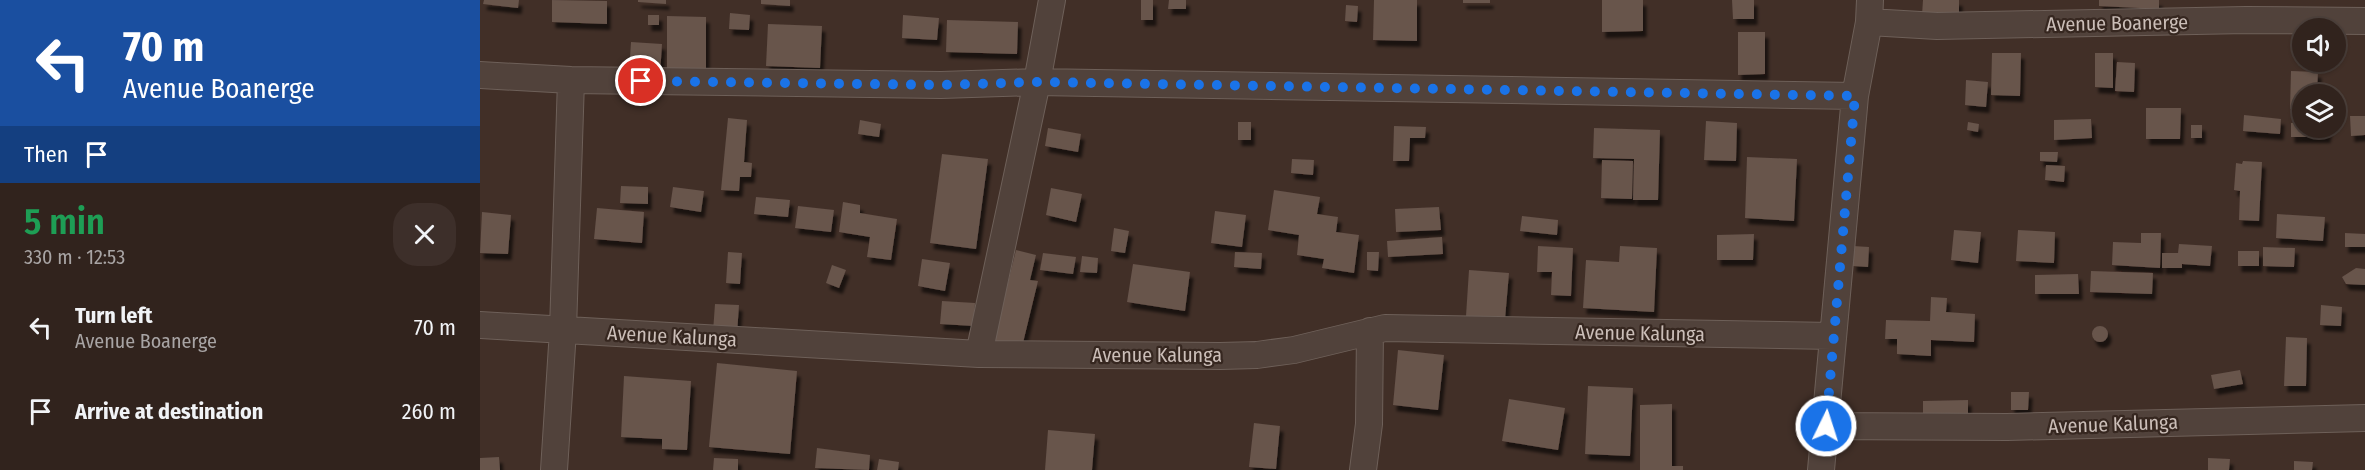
<!DOCTYPE html>
<meta charset="utf-8">
<style>
body{margin:0;font-family:"Fira Sans Condensed",sans-serif;background:#3d2f2a;color:#f1f3f6;height:100vh;display:flex;flex-direction:column;font-size:22px;white-space:nowrap}
*{box-sizing:border-box;margin:0}
p{font-size:20px;color:#a8a4a4}
.icon{flex:none;width:33px;height:33px;fill:none;stroke:currentColor;stroke-width:2;stroke-linecap:round;stroke-linejoin:round}
.map{position:relative;flex:1;overflow:hidden}
.sheet{display:flex;flex-direction:column;background:#31231d;width:480px}
.sheet>*{flex:none}
.hud{background:#1a4fa0;color:#fff;overflow:hidden}
.fabs{position:absolute;left:1812px;top:18px;display:grid;gap:12px}
.fabs a{display:grid;place-items:center;width:54px;height:54px;border-radius:50%;background:#31231d;box-shadow:0 2px 4px #0004,0 0 0 2px #4c403b;font-size:30px}
.pin{position:absolute;display:grid;place-items:center;width:51px;height:51px;color:#fff;margin:-26px;border:3px solid #fff;border-radius:50%;box-shadow:0 2px 6px #0007}
.me{position:absolute;width:66px;margin:-33px;rotate:4deg;stroke-linejoin:round;filter:drop-shadow(0 0 4px #0008)}
.turn{display:flex;align-items:center;gap:21px;height:126px;padding:0 24px;font-size:27px}
.turn .icon{width:78px;height:78px;stroke-width:2.5}
.turn b{display:block;font-size:42px;line-height:51px}
.then{display:flex;align-items:center;height:57px;padding:0 24px;background:#0003;gap:12px;font-size:22px}
.round{display:grid;place-items:center;flex:none;width:63px;height:63px;border-radius:24px;background:#3d2f2a}
.summary{display:flex;align-items:center;justify-content:space-between;height:102px;padding:0 24px}
h1{font-size:36px;font-weight:600;line-height:45px;color:#1e9e55}
ul{padding:0;list-style:none}
li{display:flex;align-items:center;gap:18px;height:84px;padding:0 24px}
li div{flex:1}
li b{display:block;font-size:22px}
li em{font-style:normal}
main{display:flex;flex:1;min-height:0}
.map>svg:first-child{display:block}
</style>
<main>
<section class="sheet">
<div class="hud">
<div class="turn"><svg class="icon" aria-label="left" viewBox="0 0 24 24"><path d="M17 20v-9H6M10 6l-5 5 5 5"/></svg><div><b>70 m</b>Avenue Boanerge</div></div>
<div class="then">Then<svg class="icon" aria-label="arrive" viewBox="0 0 24 24"><path d="M6 21V4h12l-3 4 3 4H6"/></svg></div>
</div>
<div class="summary"><div><h1>5 min</h1><p>330 m · 12:53</p></div><a class="round"><svg class="icon" aria-label="close" viewBox="0 0 24 24"><path d="M6 6l12 12M18 6L6 18"/></svg></a></div>
<ul>
<li><svg class="icon" aria-label="left" viewBox="0 0 24 24"><path d="M17 20v-9H6M10 6l-5 5 5 5"/></svg><div><b>Turn left</b><p>Avenue Boanerge</p></div><em>70 m</em></li>
<li><svg class="icon" aria-label="arrive" viewBox="0 0 24 24"><path d="M6 21V4h12l-3 4 3 4H6"/></svg><div><b>Arrive at destination</b></div><em>260 m</em></li>
</ul>
</section>
<div class="map">
<svg width="1885" height="470" viewBox="0 0 1885 470">
<defs>
<filter id="shadow"><feDropShadow dx="3.5" dy="6" stdDeviation="1.5" flood-color="#0009"/></filter>
</defs>
<rect width="100%" height="100%" fill="#412f27"/>
<path fill="#67544b" filter="url(#shadow)" d="M4,0H39L38,8L3,4Z
M72,0L127,1V24L72,22Z
M158,0H186V4L158,2Z
M281,0H310V6L281,4Z
M661,0H673V20H661Z
M689,0H706V9H688Z
M894,0H937V41L893,40Z
M983,0H1010V3H983Z
M1122,0H1163V31L1122,32Z
M1252,0H1274V19H1253Z
M1443,0H1479V16L1442,15Z
M1619,0H1679V9L1619,6Z
M866,5L878,6L877,22L865,21Z
M250,13L270,15L269,30L249,29Z
M168,15H179V25H168Z
M423,15L459,18L457,40L422,38Z
M187,16L226,17V80H187Z
M467,20L538,22L537,54L466,52Z
M288,24L342,26L340,68L286,66Z
M1258,32H1285V74L1258,75Z
M151,42L182,44L180,75L149,73Z
M1512,53H1541L1540,96L1511,95Z
M1615,53H1633V88L1615,87Z
M1637,62L1655,63L1654,92L1635,91Z
M1811,71L1838,72L1837,91H1841V94H1822V109H1810Z
M1486,80L1508,82L1506,107L1485,105Z
M1666,108H1701L1700,139H1666Z
M1764,115L1801,119L1800,134L1763,131Z
M1870,116H1885V135L1871,136Z
M248,118L267,120L264,162L272,163L271,177H260L259,191L241,190Z
M1611,119L1612,138L1574,140V120Z
M380,120L401,124L399,137L378,134Z
M1226,121L1257,123L1256,161L1224,160Z
M758,122H771V140H758Z
M1488,122L1499,124L1498,132L1487,130Z
M1811,123H1822V128H1848L1847,137H1811Z
M1711,125H1722V138H1711Z
M914,126L946,127L945,138H930L929,161H913Z
M568,128L601,134L598,152L565,146Z
M1114,128L1180,130L1178,200H1153L1154,159L1113,158Z
M1560,152H1578L1577,162L1560,161Z
M462,154L508,159L496,249L450,243Z
M1267,157L1317,159L1314,221L1265,218Z
M812,159L834,160L833,175L811,173Z
M1122,160L1153,161L1152,199L1121,198Z
M1763,161L1782,162L1779,221L1759,220L1760,191L1754,190L1756,163L1762,164Z
M1566,165L1585,166L1584,182L1565,180Z
M141,186L168,187V204L140,203Z
M193,187L224,191L221,212L190,207Z
M571,188L602,194L596,222L566,215Z
M794,190L840,197L837,214L858,217L856,232L879,235L874,273L842,268L844,259L817,255L819,235L788,230Z
M276,197L310,200L308,217L274,214Z
M363,202L380,205V213L417,219L411,260L387,257L390,237L359,232Z
M318,206L354,210L351,232L315,228Z
M959,207L961,230L916,232L915,209Z
M117,208L164,212L162,243L114,239Z
M735,211L766,215L762,247L731,243Z
M2,212L31,215L28,254L0,253Z
M1797,214L1845,217L1843,241L1796,238Z
M1042,216L1078,220L1077,235L1040,231Z
M634,228L649,231L645,253L631,251Z
M1474,230L1501,232L1498,263L1471,260Z
M1538,230L1575,232L1574,263L1536,261Z
M1661,233H1681L1680,268L1632,265L1633,242L1661,243Z
M1865,233L1885,234V247H1865Z
M1274,234L1273,260H1237V235Z
M962,237L963,254L908,257L907,241Z
M1699,244L1732,246L1730,266L1702,264V268H1682V253H1698Z
M1058,246L1093,248L1091,296L1071,295L1072,272H1057Z
M1140,246L1177,248L1174,312L1103,308L1106,260L1139,262Z
M1373,246L1389,247L1388,267L1373,266Z
M1783,247L1815,248L1814,267L1783,266Z
M536,250L556,255L550,280L558,281L541,351L513,344Z
M1758,251H1779V266H1758Z
M248,252L262,253L260,284L246,283Z
M755,252L782,253L781,269L754,267Z
M887,252H899L898,271L887,270Z
M563,253L596,257L593,274L560,270Z
M602,256L618,258L617,273L600,272Z
M442,259L470,263L465,291L438,286Z
M653,264L710,272L705,311L647,302Z
M352,265L366,270L359,288L346,283Z
M1876,268L1885,269V285L1866,284L1862,277Z
M989,270L1029,273L1025,319L986,316Z
M1611,271L1673,273L1672,294L1610,292Z
M1598,274L1599,294H1555V275Z
M1451,297L1467,298L1466,312L1495,314L1494,342L1451,340V356L1417,354V339H1405L1406,320L1450,321Z
M462,301L495,303L494,326L460,324Z
M235,304L259,305L257,334L233,332Z
M1841,305L1862,307L1861,326L1840,325Z
M1612 334a8 8 0 1 1 16 0a8 8 0 1 1-16 0Z
M1806,337L1827,338L1826,386H1804Z
M918,350L964,355L958,410L913,405Z
M237,363L317,371L310,454L229,447Z
M1760,370L1763,384L1734,389L1731,375Z
M144,376L211,381L207,450L182,449V439L141,437Z
M1108,386L1153,388L1150,456L1105,454Z
M1531,392H1549L1548,410H1531Z
M1029,399L1085,408L1078,450L1022,441Z
M1488,400V417L1443,419V401Z
M1192,404V466H1203V470H1160V405Z
M774,423L800,426L796,469L769,467Z
M568,430L615,434L612,470H565Z
M337,448L390,455L389,470L335,468Z
M19,457L20,470H0V458Z
M234,458L258,459V470H233Z
M1728,458L1750,459L1749,470H1728Z
M399,459L419,462L418,470H397Z
M1814,461L1833,462L1832,470H1814Z"/>
<g fill="none" stroke-linecap="round" stroke-linejoin="round">
<defs>
<path id="street" d="M1389,22L1457,26L1766,20L1885,21
M0,75L91,80L461,85L557,82L1375,96
M0,325L499,354L740,356L777,355L814,350L905,328L1352,336
M499,354L557,82L572,0
M1345,426L1527,427L1885,418
M74,470L83,330L91,80
M883,470L889,424L890,331
M1341,470L1375,96L1389,22L1390,0"/>
</defs>
<use href="#street" stroke="#6e6059" stroke-width="28"/>
<use href="#street" stroke="#51423b" stroke-width="26"/>
</g>
<g fill="none" stroke-linecap="round" stroke-linejoin="round">
<path stroke="#1a73e8" stroke-width="10" stroke-dasharray="0 18" d="M161,81L461,85L557,82L1375,96L1346,426"/>
</g>
<g text-anchor="middle" dominant-baseline="central" stroke-width="4.5" stroke-linejoin="round" paint-order="stroke">
<g font-size="20" fill="#cbbeb8" stroke="#362720">
<text transform="translate(1637 23) rotate(-1)">Avenue Boanerge</text>
<text transform="translate(1160 333) rotate(1)">Avenue Kalunga</text>
<text transform="translate(192 336) rotate(3)">Avenue Kalunga</text>
<text x="677" y="355">Avenue Kalunga</text>
<text transform="translate(1633 424) rotate(-2)">Avenue Kalunga</text>
</g>
</g>
</svg>
<div class="fabs">
<a><svg class="icon" aria-label="sound" viewBox="0 0 24 24"><path d="M4 9h4l5-4v14l-5-4H4zM17 9q2 3 0 6"/></svg></a>
<a><svg class="icon" aria-label="layers" viewBox="0 0 24 24"><path d="M12 4l9 5-9 5-9-5zM3 14l9 5 9-5"/></svg></a>
</div>
<div class="pin" style="left:161px;top:81px;background:#d93025"><svg class="icon" aria-label="arrive" viewBox="0 0 24 24"><path d="M6 21V4h12l-3 4 3 4H6"/></svg></div>
<svg class="me" style="left:1346px;top:426px" viewBox="-20 -20 40 40"><circle r="17" fill="#1a73e8" stroke="#fff" stroke-width="3"/><path d="M0-11L8 9 0 5-8 9z" fill="#fff"/></svg>
</div>
</main>
